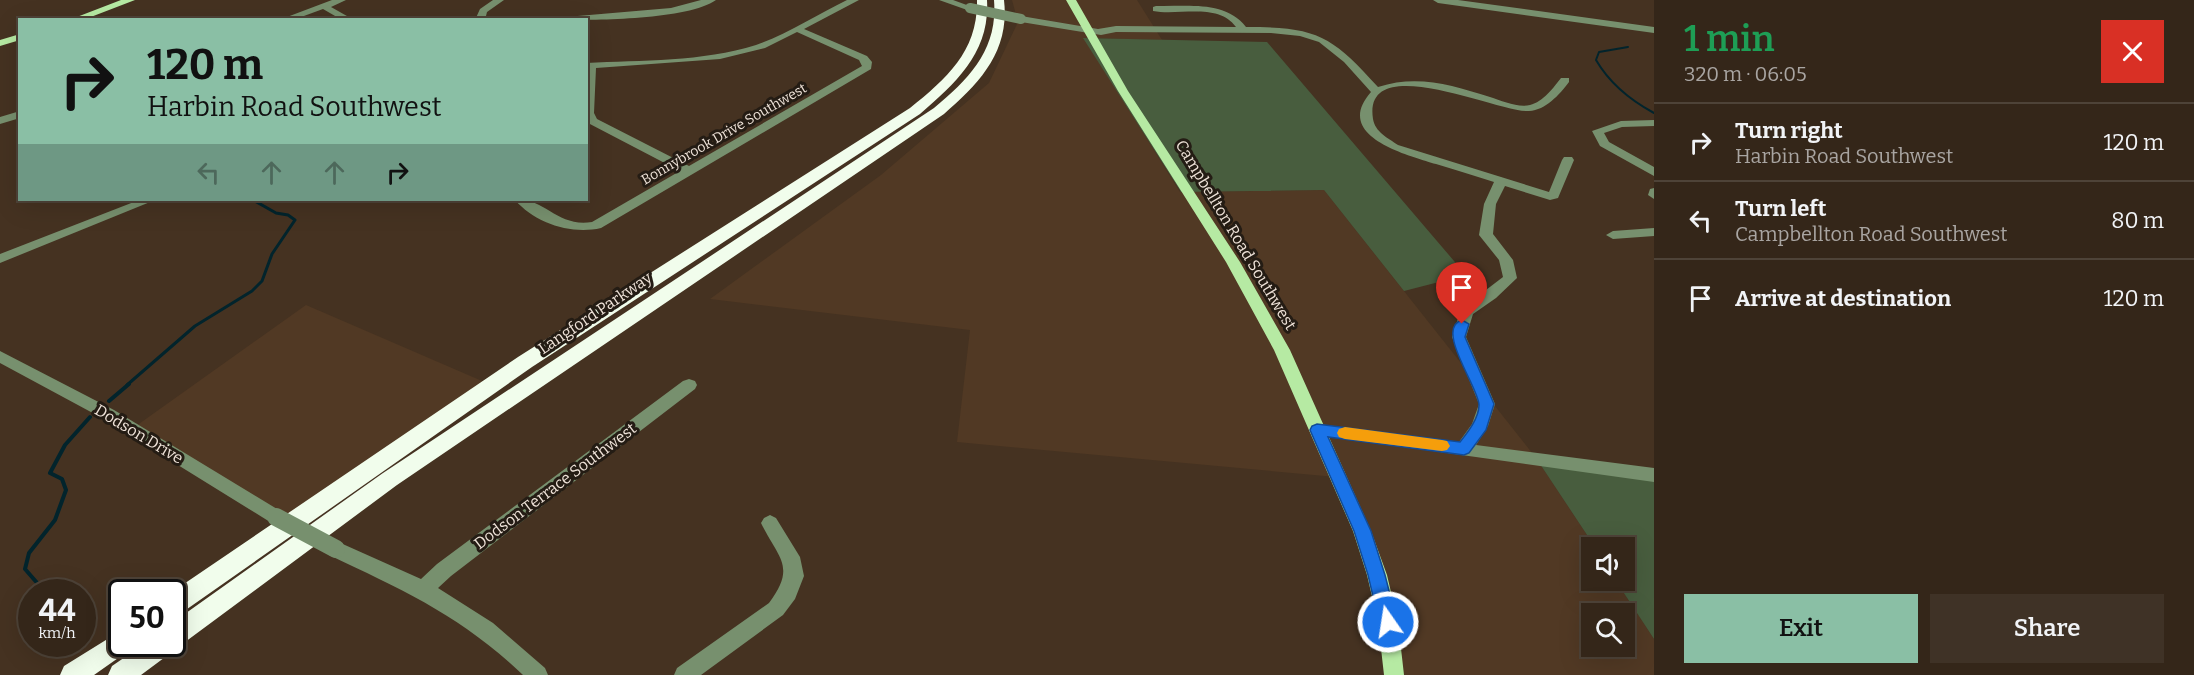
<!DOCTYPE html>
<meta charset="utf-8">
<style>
body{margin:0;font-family:Bitter,serif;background:#3f3226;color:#f1f3f6;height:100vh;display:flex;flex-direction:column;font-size:22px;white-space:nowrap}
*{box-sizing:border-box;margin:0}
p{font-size:20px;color:#a9a5a2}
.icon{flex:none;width:33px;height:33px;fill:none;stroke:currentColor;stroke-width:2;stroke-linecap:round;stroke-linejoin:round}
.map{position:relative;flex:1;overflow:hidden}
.panel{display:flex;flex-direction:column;background:#342619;width:540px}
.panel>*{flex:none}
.banner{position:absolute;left:18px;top:18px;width:570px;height:183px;border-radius:0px;box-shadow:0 6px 24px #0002,0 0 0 2px #4e4338;background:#8abfa5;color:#111;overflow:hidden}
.controls{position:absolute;left:1581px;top:537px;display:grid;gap:12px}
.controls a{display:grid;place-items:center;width:54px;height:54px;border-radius:0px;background:#342619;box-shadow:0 6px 24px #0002,0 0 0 2px #4e4338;font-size:30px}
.speed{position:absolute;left:18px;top:579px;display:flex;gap:12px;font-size:30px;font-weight:700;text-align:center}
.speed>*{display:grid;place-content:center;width:78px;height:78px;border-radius:50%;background:#342619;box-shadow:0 6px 24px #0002,0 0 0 2px #4e4338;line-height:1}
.speed small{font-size:15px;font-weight:400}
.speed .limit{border:3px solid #111;border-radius:9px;background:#fff;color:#111}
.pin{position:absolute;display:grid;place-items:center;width:51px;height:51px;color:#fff;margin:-62px -26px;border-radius:50% 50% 50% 0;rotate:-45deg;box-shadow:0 0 6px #0007}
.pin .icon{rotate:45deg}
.me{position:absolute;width:66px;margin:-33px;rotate:347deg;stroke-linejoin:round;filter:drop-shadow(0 0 4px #0008)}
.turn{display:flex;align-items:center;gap:21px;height:126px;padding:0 30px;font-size:27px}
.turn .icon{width:78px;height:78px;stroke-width:2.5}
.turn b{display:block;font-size:42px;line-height:51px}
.lanes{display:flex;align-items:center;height:57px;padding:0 30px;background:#0003;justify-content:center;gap:30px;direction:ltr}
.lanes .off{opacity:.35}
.round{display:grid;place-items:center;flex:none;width:63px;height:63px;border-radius:0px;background:#3f3226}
.overview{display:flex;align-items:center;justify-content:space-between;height:102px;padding:0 30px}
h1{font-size:36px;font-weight:600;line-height:45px;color:#1e9e55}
.cta{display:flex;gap:12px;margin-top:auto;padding:12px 30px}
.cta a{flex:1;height:69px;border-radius:0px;background:#8abfa5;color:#111;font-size:24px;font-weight:600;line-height:69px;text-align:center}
.cta a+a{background:#3f3226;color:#f1f3f6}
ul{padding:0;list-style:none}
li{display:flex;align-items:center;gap:18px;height:78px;padding:0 30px;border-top:2px solid #4e4338}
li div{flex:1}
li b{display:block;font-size:22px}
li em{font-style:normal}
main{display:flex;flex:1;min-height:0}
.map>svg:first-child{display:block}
</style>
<main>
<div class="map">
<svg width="1654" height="675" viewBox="0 0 1654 675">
<rect width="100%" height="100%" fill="#453221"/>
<path fill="#513924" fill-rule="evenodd" d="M1012,0H1137L1162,40L1084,38L1180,192L1324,190L1536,458L1595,547L1592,548V580L1616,581L1654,639V675H1395L1347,478L957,442L970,330L710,299L881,175L989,83L1018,22ZM1592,614H1624V646H1592Z
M306,305L489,384L275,524L129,431Z"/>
<path fill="#485d3e" d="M1083,38L1267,42L1466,275L1404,291L1324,190L1181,192Z
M1536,458L1654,475V639L1616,581L1624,580V548L1595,547Z"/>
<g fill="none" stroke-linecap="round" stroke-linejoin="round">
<path stroke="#02242c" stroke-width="2" d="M1628,47L1599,52L1596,60C1610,84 1630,100 1654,113"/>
<path stroke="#02242c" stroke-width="3" d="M127,385L195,326L252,291L262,281L272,254L295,220L288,215L276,213L253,200"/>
<path stroke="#02242c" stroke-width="4" d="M109,401L129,384
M45,592L25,569L29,553L55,520L66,490L62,479L50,473L65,445L90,417"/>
<path fill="#77906e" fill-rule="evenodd" d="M332,0H346L331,7L354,20H342L323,9L293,20H279Z
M493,0H504L487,12L485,20H475L480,9Z
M701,0H716C688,20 595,20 562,20L566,17L671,8Z
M847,0H859L804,29L867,56L872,62L871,69L601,228C571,235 535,223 515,200C544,197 558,228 592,222L680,171L588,123L586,63C642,60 702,62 756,45C786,35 818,14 847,0ZM797,32L859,60L862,66L689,166L597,119L594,113L596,68L720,59L765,48Z
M939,0H953L975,8L970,11Z
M1433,0H1458L1654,27V33L1438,3Z
M1156,6C1187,7 1225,0 1246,27C1317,27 1331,35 1378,87C1417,74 1452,85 1490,97C1502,101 1518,108 1530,105C1543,102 1554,87 1561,78H1569V82C1559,95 1546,110 1529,111C1502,114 1362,48 1373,119C1375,132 1388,138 1398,145L1549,192L1562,160L1564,157H1572L1574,160L1558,198L1550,200L1505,186L1496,204L1493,234L1513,260L1517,278L1496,298L1473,314L1466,337L1495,404L1488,426L1476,445L1654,468V482L1311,434L1309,430L1311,426L1317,424L1459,442L1472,424L1479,404L1452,337L1461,309L1503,277L1499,260L1479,235L1484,204L1494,182C1475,176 1456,170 1436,164C1407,155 1332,136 1371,92L1344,62L1319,42L1300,36L1271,33L1116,32L1101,35L1021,22L1016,19L1021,16L1098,29L1116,26L1236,27C1218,2 1179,16 1153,11V7Z
M20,111V118L0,124V117Z
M1654,120V126L1622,127L1604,133L1609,142L1654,167V176L1600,146L1592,131L1621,121Z
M1654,188V199L1648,195L1650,189Z
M139,200H155L0,263V254Z
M1654,228V236L1613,239L1606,235L1613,231Z
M0,351L114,410L282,512L285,517L282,522L276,525L270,522L102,418L0,363Z
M689,379L695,381L697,385L695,389L451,576L438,588L493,623L545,668L548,675H523C461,616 405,591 329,555L327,549L329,543L336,541L421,579L437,564L683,381Z
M770,515L776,518L800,557L804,576L795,599L783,615L701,675H674L677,668L769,603C797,566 778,558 761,523L764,518Z"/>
<path fill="#b6eaa3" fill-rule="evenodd" d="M121,0H135L83,20H69Z
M1066,0H1076L1128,91L1240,262L1290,350L1371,531L1387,575L1398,622L1404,675H1384L1378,622L1367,575L1353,531L1274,350L1226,262L1118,91Z
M20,34V40L0,46V40Z"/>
<path fill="#f1fdec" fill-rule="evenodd" d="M977,0H987C990,52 957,82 920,114L532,367L180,614L172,616V592L518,357L910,108C947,78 978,51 977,0Z
M994,0H1004C1010,51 980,83 944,114L397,485L181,645L174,648L172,652L141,675H108L112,666L144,644H172V623L383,473L934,108C970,78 998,49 994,0Z
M122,630V644H133L131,649L94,675H60L64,666Z"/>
<path stroke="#77906e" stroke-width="10" d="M970,8L1021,19"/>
<path stroke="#77906e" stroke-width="18" d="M276,517L336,549"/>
</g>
<path fill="#1a73e8" stroke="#114b97" stroke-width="1.5" d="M1462,320L1469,324L1465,337L1494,404L1486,430L1469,453L1464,455L1328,437L1371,531L1385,575L1397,622L1394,628L1388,630L1381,628L1379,622L1368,575L1354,531L1310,430L1312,426L1317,424L1460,442C1468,432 1479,418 1479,405C1479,388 1434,328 1462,320Z"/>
<path fill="#f59e0b" d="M1345,427L1442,440L1447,441L1450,446L1447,450L1442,451L1345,439L1339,437L1337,433L1339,429Z"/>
<g text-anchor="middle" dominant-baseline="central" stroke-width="6" stroke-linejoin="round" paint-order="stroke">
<g font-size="14" fill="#efe3d9" stroke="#241c14">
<text transform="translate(724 134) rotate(-30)">Bonnybrook Drive Southwest</text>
</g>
<g font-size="16" fill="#efe3d9" stroke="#241c14">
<text transform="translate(1236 235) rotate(59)">Campbellton Road Southwest</text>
<text transform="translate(595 313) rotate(-34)">Langford Parkway</text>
<text transform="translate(139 434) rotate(31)">Dodson Drive</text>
<text transform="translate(555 486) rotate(-37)">Dodson Terrace Southwest</text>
</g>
</g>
</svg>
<div class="controls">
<a><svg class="icon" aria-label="sound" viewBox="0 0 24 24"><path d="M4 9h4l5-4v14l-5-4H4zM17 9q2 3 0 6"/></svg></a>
<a><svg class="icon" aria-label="search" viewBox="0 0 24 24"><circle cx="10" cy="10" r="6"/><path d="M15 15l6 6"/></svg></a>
</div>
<div class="speed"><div>44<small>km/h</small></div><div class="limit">50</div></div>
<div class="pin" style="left:1462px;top:324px;background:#d93025"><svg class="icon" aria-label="arrive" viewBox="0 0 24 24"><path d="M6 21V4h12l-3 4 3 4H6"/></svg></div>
<svg class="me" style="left:1388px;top:622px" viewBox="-20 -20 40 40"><circle r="17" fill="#1a73e8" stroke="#fff" stroke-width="3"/><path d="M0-11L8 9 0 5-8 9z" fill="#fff"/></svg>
<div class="banner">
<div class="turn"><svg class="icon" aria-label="right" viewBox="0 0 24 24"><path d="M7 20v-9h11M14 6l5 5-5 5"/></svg><div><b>120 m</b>Harbin Road Southwest</div></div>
<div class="lanes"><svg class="icon off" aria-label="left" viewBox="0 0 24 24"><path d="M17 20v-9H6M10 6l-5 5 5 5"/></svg><svg class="icon off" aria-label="ahead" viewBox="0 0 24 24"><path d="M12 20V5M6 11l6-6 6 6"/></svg><svg class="icon off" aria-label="ahead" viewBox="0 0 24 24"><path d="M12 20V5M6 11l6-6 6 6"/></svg><svg class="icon" aria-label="right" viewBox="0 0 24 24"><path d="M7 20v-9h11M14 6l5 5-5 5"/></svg></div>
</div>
</div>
<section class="panel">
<div class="overview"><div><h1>1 min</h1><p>320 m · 06:05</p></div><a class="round" style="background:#d93025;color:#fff"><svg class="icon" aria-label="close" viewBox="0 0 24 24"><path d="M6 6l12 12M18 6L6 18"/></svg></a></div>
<ul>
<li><svg class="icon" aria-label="right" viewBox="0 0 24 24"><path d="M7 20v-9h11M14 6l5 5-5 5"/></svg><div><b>Turn right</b><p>Harbin Road Southwest</p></div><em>120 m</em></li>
<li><svg class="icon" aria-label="left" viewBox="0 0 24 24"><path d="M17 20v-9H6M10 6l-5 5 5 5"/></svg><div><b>Turn left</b><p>Campbellton Road Southwest</p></div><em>80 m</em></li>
<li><svg class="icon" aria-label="arrive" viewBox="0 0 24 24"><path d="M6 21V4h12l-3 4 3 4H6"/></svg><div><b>Arrive at destination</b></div><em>120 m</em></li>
</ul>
<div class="cta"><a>Exit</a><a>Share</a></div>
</section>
</main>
